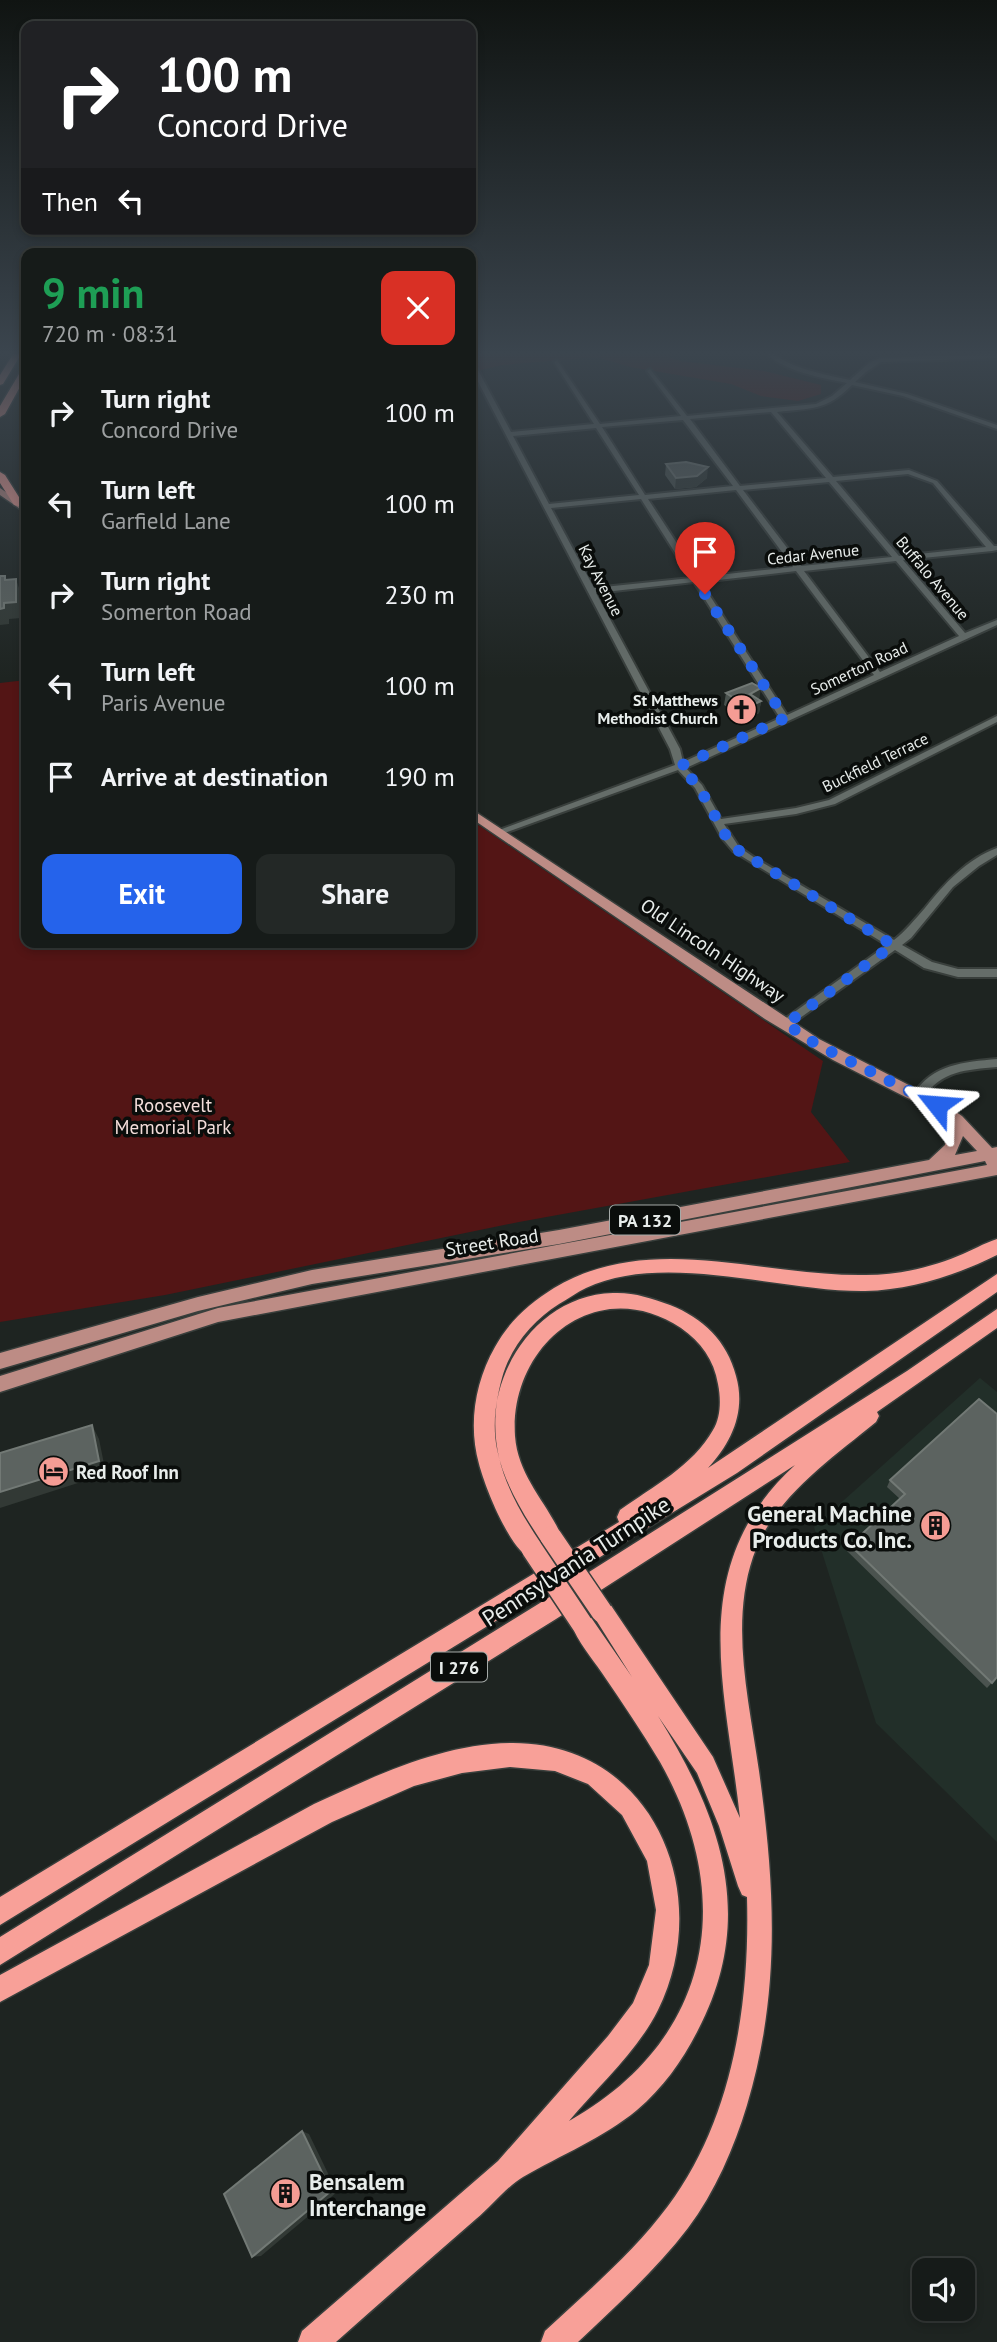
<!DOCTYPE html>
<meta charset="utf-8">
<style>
body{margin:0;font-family:"PT Sans",sans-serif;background:#232826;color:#f1f3f6;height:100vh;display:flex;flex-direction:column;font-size:26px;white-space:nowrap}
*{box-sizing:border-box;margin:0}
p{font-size:23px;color:#9ea1a2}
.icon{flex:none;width:38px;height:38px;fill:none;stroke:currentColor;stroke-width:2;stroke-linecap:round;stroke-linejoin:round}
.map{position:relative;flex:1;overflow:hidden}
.panel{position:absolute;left:21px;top:248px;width:455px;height:700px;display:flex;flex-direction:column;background:#161b19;border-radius:14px;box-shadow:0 4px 10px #0003,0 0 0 2px #353938}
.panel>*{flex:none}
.banner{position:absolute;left:21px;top:21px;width:455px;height:214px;border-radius:14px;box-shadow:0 4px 10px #0003,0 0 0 2px #353938;background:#202124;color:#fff;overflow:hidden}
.buttons{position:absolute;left:912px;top:2258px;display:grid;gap:14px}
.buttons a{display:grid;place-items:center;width:63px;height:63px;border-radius:14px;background:#161b19;box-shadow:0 4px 10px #0003,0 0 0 2px #353938;font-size:35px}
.pin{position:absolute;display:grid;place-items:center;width:60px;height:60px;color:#fff;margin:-72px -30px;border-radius:50% 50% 50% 0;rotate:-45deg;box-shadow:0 0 7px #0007}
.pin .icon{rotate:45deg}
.me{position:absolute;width:77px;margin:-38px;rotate:298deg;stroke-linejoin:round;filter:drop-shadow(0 0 5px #0008)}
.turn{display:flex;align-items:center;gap:24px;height:147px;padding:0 21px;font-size:32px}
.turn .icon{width:91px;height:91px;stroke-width:2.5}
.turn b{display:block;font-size:49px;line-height:60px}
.then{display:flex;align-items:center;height:66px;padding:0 21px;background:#0003;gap:14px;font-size:26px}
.round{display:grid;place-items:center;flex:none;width:74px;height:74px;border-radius:14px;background:#232826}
.headline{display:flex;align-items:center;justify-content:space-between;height:119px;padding:0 21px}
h1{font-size:42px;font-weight:600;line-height:52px;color:#1e9e55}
.button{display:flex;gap:14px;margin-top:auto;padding:14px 21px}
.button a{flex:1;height:80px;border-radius:14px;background:#2563eb;color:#fff;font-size:28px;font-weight:600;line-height:80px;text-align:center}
.button a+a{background:#232826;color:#f1f3f6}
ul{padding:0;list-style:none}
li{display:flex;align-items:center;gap:21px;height:91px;padding:0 21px}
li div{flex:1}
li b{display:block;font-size:26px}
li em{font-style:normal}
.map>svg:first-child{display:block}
</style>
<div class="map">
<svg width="997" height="2342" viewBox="0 0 997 2342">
<rect width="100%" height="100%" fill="#1e2421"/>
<path fill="#222f29" d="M980,1378L997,1392V1842L876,1723L814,1527Z"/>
<path fill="#531515" d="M471,351H678L668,357L680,361L764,371L821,385V394L798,401L761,396L731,384L630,367L597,357L503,365L471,372Z
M26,680V943H471V820L823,1061L811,1112L850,1162L519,1222L165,1295L0,1322V683Z"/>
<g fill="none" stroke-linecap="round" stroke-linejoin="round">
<path stroke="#056848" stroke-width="2" d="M471,355L492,351"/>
<defs>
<path id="minor" d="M765,351H771C787,368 827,375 850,380L869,363L880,358L997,354V358L881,362L866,372L855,382L907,394L997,425V429L903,396L852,385C826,411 812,408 777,412L833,477L909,470L937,481L994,546H997V550L992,551L903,560L965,633L997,620V625L686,768L702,785L721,819L796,808L829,800L997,716V722L835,804L796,814L724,824L739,847L755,858L894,940C906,931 915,919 925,908C944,884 967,859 997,848V855L979,866L953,887L911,938L902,945L932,962L958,969H997V977H958L924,968L895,950L786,1028L780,1024L782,1021L887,945L733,851L722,838L695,788L678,770L502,834L499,835L494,832L675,765L670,749L472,370L475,368L478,370L511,432L594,424L554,362L557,360L600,424L681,416L647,371L650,369L687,416L816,404L832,396L847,383C823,378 780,371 765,351ZM771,412L826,478L740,486L690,419ZM683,420L733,486L645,495L602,427ZM596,428L639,495L549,504L513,436ZM908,474L933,483L986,547L899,556L836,481ZM829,482L892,557L801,566L743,490ZM736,490L793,567L699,577L648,499ZM641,499L691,578L594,588L551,508ZM896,561L959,636L880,672L804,571ZM796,571L874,675L787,715L701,582ZM694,582L780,718L683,762L680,749L596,593Z
M997,1059V1067C966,1070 942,1070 923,1098H915L913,1095C932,1064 964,1062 997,1059Z"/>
<path id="major" d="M0,488L26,506V513L0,495Z
M471,809L819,1039L940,1101L962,1116L992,1148L997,1147V1175L218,1322L0,1392V1376L218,1308L987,1165L985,1161L559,1244L312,1284L198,1311L0,1369V1353L198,1297L312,1270L559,1230L929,1160L945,1145L948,1128L940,1117L929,1109L833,1060L765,1019L471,818ZM963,1136L977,1151L955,1155Z"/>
<path id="highway" d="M15,351H23L3,384L0,385V375Z
M26,366V376L5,414L0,417V406L22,369Z
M0,472L5,475L24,505L23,507L14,505L0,483Z
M997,1239V1255C957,1275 911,1290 865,1291C780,1292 665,1251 586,1288C577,1292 568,1299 559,1304C533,1320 510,1348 502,1378C484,1443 504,1488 540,1542L543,1549L540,1556L532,1559C510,1551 485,1487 479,1464C468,1425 475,1382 495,1347C509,1321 530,1303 554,1288C651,1230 761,1277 866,1275C897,1275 929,1268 958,1256C971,1251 984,1243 997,1239Z
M997,1274V1292L737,1473L0,1925V1897L619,1522L617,1517L620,1510C652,1487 693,1466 713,1430C721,1417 721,1399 718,1384C714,1360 701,1342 681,1328C597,1272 509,1345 515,1436C518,1477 547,1502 562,1537L559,1544L551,1547L543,1544C524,1515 504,1484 497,1449C483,1377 536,1295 613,1293C633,1292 651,1298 670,1305C703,1318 727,1341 736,1376C746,1411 732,1442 708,1468Z
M997,1309V1328L877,1412L879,1416L876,1422C830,1460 773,1498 753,1557C730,1625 749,1701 759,1771C775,1887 781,1991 747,2105C734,2148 715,2192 688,2228C656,2270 616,2306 578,2342H541L545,2331C588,2291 633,2253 668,2206C733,2119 750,2003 747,1897L742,1895L738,1886L719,1826L697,1773L658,1716C721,1817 757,1917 698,2030C683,2060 663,2088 637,2110C603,2138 561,2155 523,2177C506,2187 491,2207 476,2219C429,2260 382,2301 336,2342H298L302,2331L498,2161L608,2036L633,2003L649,1965L656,1910L647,1861L622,1815L588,1784L555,1771L510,1767L462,1773L414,1786L332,1822L0,2002V1975L314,1804C375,1776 441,1744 510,1743C652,1741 716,1892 658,2010C637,2052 599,2085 569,2121C711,2041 738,1900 660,1762C642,1732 622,1702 602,1673C591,1657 578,1642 571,1624L574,1616L582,1613L590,1616L632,1677L591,1612L594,1604L602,1601L610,1604L713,1757L740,1818C726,1687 684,1567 795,1465L556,1619L0,1965V1937L540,1603L907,1371Z"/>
</defs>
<use href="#minor" stroke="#393f3c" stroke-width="4"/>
<use href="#major" stroke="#393f3c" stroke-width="3"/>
<use href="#highway" stroke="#393f3c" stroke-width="3"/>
<use href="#minor" fill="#656d69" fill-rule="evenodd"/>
<use href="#major" fill="#bd8c85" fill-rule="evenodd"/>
<use href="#highway" fill="#f8a098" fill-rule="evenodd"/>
<defs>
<path id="highway-bridge" d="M551,1537L602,1612
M532,1549L582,1624"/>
</defs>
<use href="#highway-bridge" stroke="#393f3c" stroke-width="24" stroke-linecap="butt"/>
<use href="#highway-bridge" stroke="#f8a098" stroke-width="21"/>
</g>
<path fill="#4b534f" d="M666,464L707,478L696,487L675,489L665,475Z
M726,693L759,700L761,701L759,713L746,719L724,705Z
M979,1399L997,1677L987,1688L847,1551L850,1545L900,1499L887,1487L890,1480Z"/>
<path fill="#323935" d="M708,467L707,478L696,487L675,489L676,478Z
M16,579L21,594V618L9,619V624L0,625V609L4,603Z
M761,688L759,701L750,694Z
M761,701L759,713L746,719L748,707Z
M92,1425L99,1439L106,1474L0,1508V1492Z
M302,2131L309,2134L337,2192L261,2256L252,2257Z"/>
<path fill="#5c6360" stroke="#727975" stroke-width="2" d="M686,462L708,467L697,476L676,478L666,464Z
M0,576H5V580L16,579V602L4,603V608L0,609Z
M752,683L761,688L750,694L761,701L748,707L726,693Z
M979,1399L997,1414V1677L992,1683L850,1545L905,1494L890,1480Z
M92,1425L99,1461L0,1492V1453Z
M302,2131L331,2191L252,2257L224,2194Z"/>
<linearGradient id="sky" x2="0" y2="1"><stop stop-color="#101412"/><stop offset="0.52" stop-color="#3b454e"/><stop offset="1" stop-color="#3b454e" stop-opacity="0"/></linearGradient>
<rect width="997" height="679" fill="url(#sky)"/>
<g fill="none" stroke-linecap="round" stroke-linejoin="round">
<path stroke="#2563eb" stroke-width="12" stroke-dasharray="0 21.6" d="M705,594L785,718L680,766L699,787L727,838L736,849L893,945L786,1024L816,1044L937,1105"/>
</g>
<defs>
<symbol id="church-disc" viewBox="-11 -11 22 22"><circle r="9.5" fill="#f59c94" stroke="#0a0d0b"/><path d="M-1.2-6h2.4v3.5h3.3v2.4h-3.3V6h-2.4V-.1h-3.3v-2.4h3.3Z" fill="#111"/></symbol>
<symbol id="hotel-disc" viewBox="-11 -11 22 22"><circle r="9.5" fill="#f59c94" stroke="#0a0d0b"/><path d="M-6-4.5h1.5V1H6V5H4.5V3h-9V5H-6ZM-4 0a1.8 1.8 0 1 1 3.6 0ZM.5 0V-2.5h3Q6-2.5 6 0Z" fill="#111"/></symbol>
<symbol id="building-disc" viewBox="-11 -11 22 22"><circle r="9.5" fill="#f59c94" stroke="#0a0d0b"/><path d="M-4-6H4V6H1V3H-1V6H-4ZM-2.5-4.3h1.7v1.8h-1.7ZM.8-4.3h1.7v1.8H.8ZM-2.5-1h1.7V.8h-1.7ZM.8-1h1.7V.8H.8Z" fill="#111"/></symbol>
</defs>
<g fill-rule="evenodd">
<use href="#church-disc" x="724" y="692" width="35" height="35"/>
<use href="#hotel-disc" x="36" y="1454" width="35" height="35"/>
<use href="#building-disc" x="918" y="1508" width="35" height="35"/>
<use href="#building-disc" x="268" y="2176" width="35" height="35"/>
</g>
<g text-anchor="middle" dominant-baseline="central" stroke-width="7" stroke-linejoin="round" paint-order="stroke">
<g font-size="16" fill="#e8edeb" stroke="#0a0d0b">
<text transform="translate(813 554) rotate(-6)">Cedar Avenue</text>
<text transform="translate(933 578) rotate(50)">Buffalo Avenue</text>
<text transform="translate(601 580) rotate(63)">Kay Avenue</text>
<text transform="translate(859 668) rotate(-25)">Somerton Road</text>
<text transform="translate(875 762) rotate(-26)">Buckfield Terrace</text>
</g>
<g font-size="16" font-weight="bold" fill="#e8edeb" stroke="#0a0d0b" text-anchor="end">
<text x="718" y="700">St Matthews<tspan x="718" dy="18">Methodist Church</tspan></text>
</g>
<g fill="#0a0d0b" stroke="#a5aaa8" stroke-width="2">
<rect x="610" y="1205.5" width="70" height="29" rx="5"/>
<rect x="431" y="1652.5" width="56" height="29" rx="5"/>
</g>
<g font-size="18" font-weight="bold" fill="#e8edeb">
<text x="645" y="1220">PA 132</text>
<text x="459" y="1667">I 276</text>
</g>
<g font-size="19" fill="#e8edeb" stroke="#0a0d0b">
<text transform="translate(713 950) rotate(34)">Old Lincoln Highway</text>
<text transform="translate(492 1242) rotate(-9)">Street Road</text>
</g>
<g font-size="19" fill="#f3ddda" stroke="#0a0d0b">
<text x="173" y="1105">Roosevelt<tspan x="173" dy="22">Memorial Park</tspan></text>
</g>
<g font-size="19" font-weight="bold" fill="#e8edeb" stroke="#0a0d0b" text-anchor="start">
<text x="76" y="1472">Red Roof Inn</text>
</g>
<g font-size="23" font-weight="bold" fill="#e8edeb" stroke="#0a0d0b" text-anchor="end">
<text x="912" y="1513">General Machine<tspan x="912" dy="26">Products Co. Inc.</tspan></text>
<text x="309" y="2181" text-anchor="start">Bensalem<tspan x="309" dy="26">Interchange</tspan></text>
</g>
<g font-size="23" fill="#e8edeb" stroke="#0a0d0b">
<text transform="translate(576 1561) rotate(-33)">Pennsylvania Turnpike</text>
</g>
</g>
</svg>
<div class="buttons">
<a><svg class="icon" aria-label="sound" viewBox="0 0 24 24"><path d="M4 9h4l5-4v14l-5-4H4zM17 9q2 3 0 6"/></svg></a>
</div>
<div class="pin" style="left:705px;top:594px;background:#d93025"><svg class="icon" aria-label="arrive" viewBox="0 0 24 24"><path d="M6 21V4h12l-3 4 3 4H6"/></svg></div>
<svg class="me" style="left:937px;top:1105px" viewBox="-20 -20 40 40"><path d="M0-17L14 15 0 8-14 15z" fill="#2563eb" stroke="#fff" stroke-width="4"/></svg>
<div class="banner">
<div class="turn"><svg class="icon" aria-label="right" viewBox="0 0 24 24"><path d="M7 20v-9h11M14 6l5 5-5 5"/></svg><div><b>100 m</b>Concord Drive</div></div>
<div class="then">Then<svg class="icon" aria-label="left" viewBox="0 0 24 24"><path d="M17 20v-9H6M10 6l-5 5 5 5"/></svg></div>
</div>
<section class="panel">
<div class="headline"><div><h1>9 min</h1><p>720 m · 08:31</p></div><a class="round" style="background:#d93025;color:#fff"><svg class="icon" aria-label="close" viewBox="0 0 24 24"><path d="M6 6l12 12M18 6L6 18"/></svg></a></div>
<ul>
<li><svg class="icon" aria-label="right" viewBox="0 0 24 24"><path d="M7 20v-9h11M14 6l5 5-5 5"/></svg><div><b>Turn right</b><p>Concord Drive</p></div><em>100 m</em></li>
<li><svg class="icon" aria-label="left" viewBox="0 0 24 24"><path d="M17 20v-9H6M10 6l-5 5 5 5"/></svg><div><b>Turn left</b><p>Garfield Lane</p></div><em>100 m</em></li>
<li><svg class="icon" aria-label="right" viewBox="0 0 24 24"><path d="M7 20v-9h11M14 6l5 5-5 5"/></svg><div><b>Turn right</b><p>Somerton Road</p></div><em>230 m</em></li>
<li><svg class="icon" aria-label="left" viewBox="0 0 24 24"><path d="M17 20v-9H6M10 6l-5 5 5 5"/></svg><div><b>Turn left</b><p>Paris Avenue</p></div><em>100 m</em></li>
<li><svg class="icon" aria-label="arrive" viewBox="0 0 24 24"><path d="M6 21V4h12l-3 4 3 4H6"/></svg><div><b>Arrive at destination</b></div><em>190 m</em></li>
</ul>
<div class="button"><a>Exit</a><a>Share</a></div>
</section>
</div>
